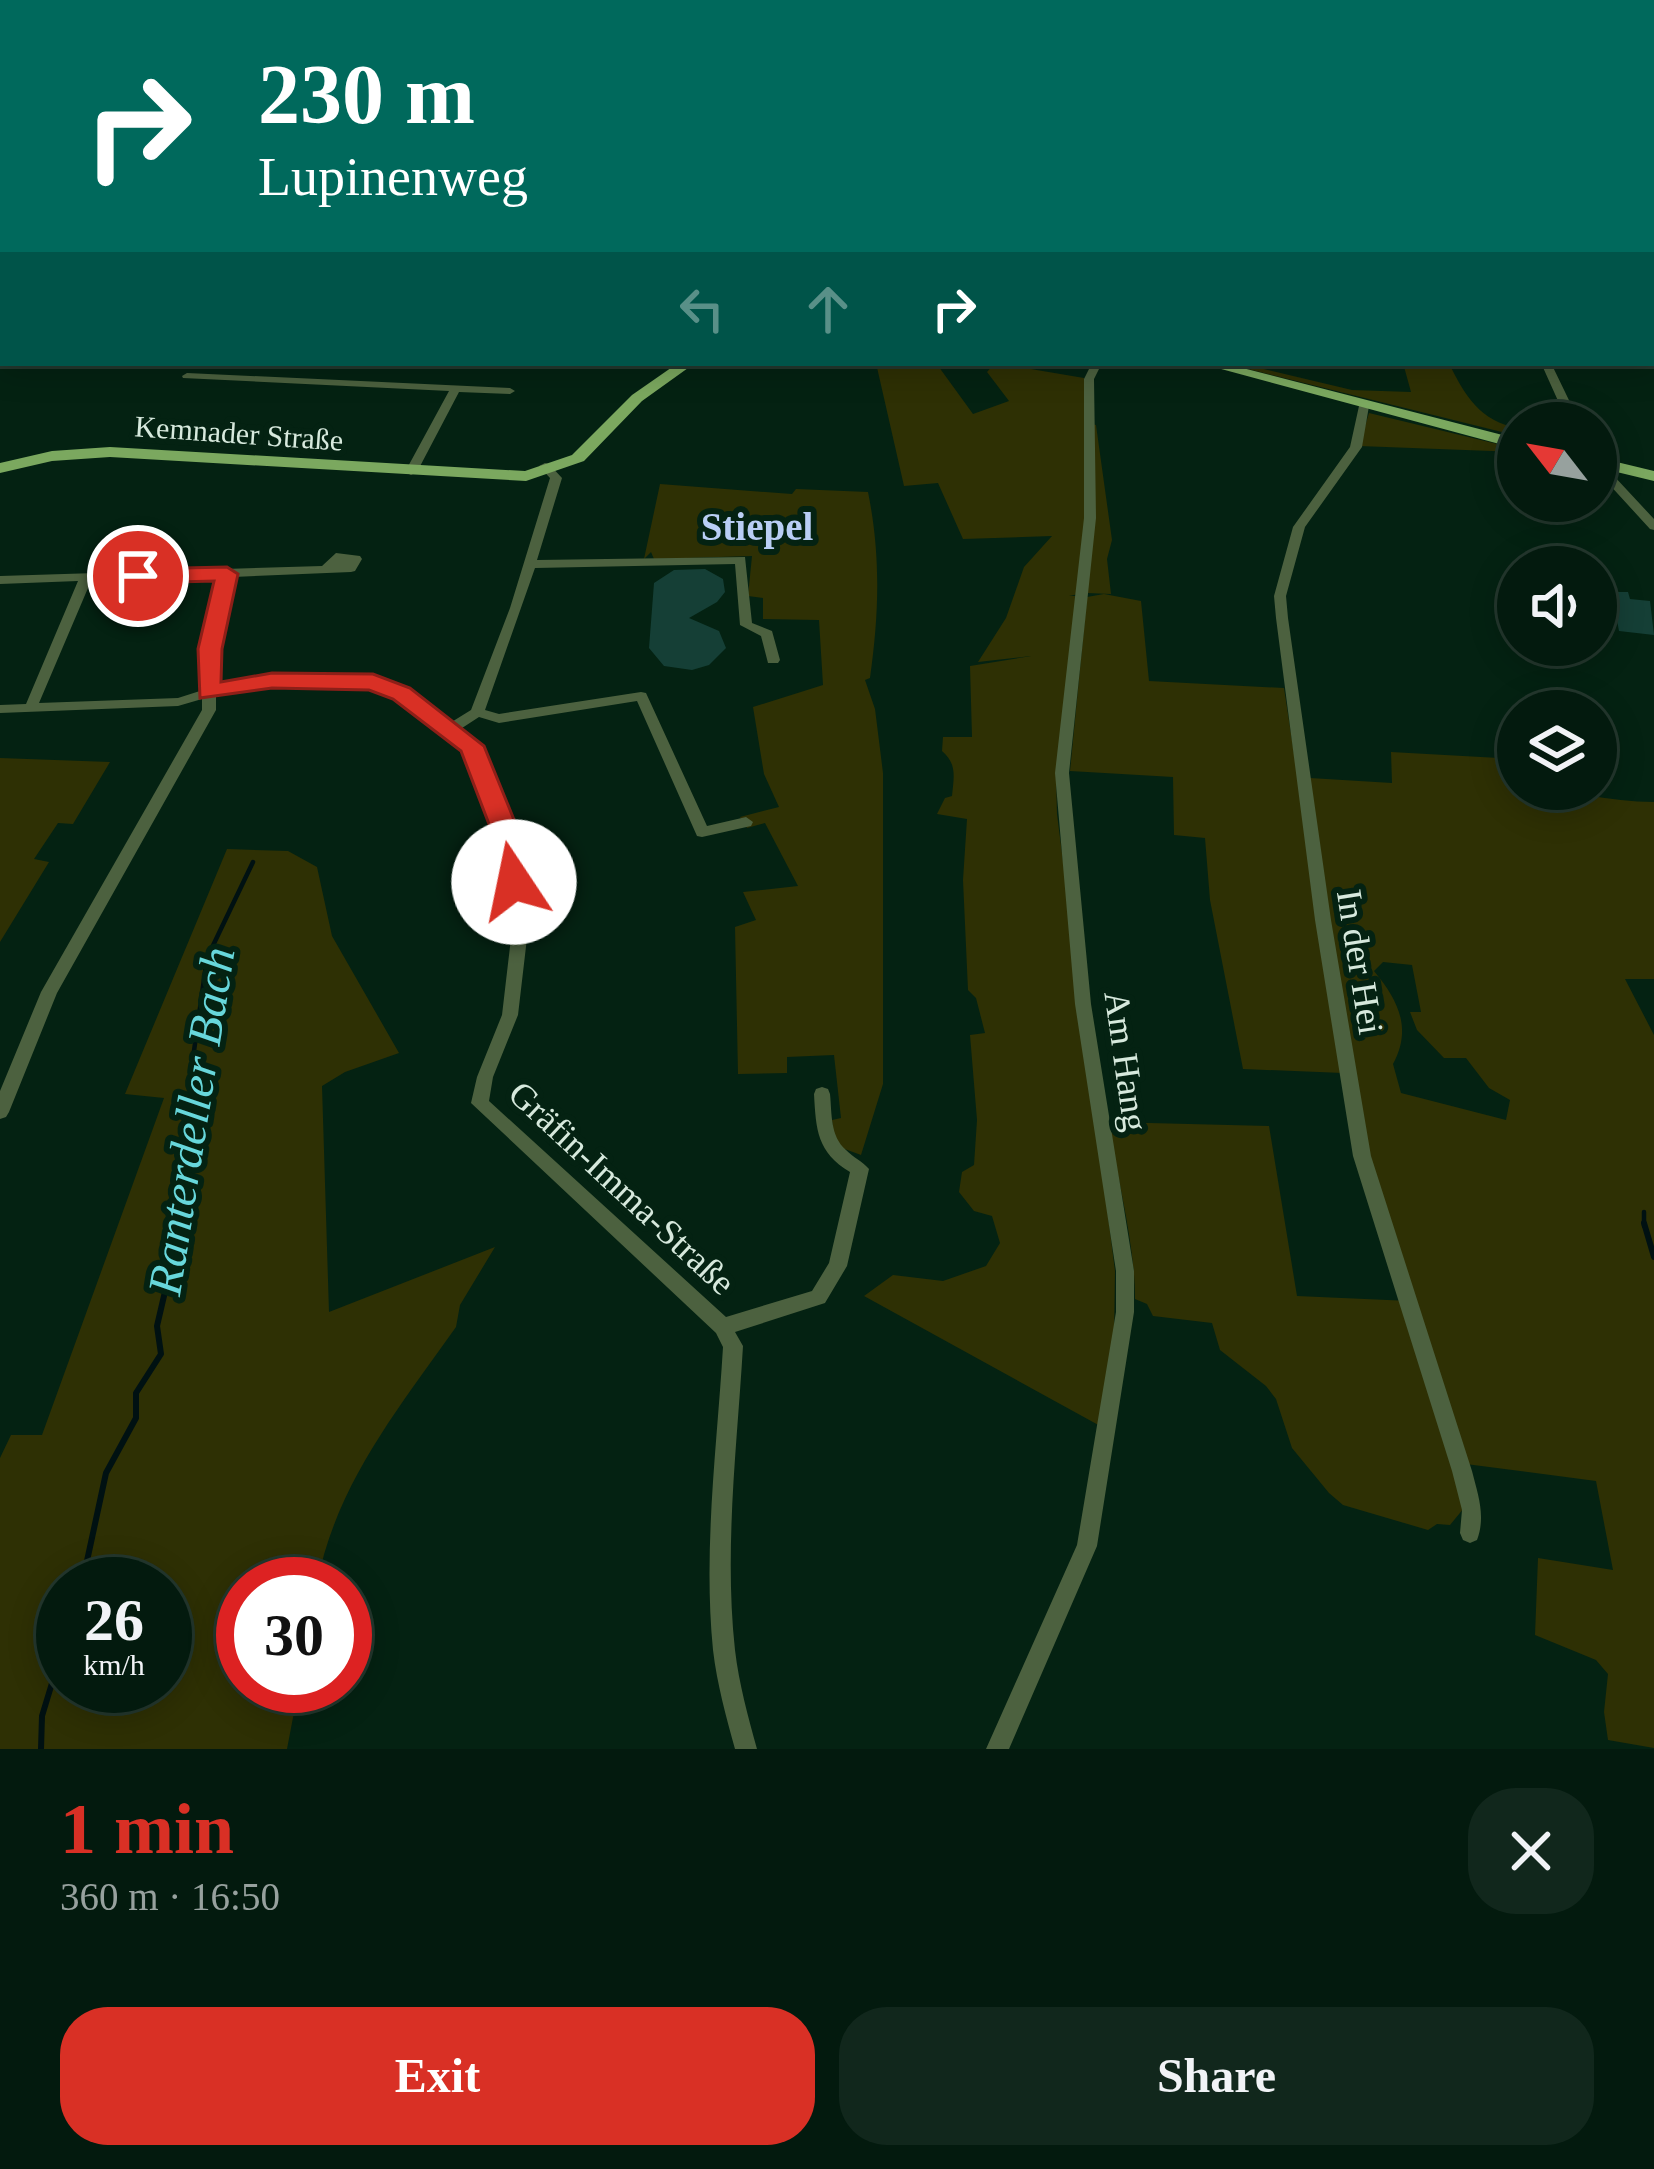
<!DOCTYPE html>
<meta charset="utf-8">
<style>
body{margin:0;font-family:"Times New Roman",serif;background:#11271c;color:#f1f3f6;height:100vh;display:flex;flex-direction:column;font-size:45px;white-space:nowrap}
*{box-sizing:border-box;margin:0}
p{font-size:39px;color:#97a19e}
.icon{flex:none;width:66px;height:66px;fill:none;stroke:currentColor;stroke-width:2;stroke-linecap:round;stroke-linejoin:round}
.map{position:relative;height:1749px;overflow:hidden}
.drawer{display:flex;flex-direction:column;background:#031a0e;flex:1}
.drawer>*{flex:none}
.guide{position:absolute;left:0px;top:0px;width:1656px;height:366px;box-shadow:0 6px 30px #0003,0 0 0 3px #24382e;background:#00695c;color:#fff;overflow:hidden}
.needle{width:78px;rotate:301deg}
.fabs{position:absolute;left:1497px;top:402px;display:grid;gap:24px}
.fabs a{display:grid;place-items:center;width:120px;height:120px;border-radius:50%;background:#031a0e;box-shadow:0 6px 30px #0003,0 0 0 3px #24382e;font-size:60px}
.speed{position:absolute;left:36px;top:1557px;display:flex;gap:24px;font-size:60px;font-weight:700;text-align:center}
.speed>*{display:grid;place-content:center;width:156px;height:156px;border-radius:50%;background:#031a0e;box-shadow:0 6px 30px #0003,0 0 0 3px #24382e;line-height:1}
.speed small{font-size:30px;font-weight:400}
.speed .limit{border:18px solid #d22;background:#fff;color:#111}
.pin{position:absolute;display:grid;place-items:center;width:102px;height:102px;color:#fff;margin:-51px;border:6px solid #fff;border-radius:50%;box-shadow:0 3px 12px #0007}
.me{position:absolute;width:132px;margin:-66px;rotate:349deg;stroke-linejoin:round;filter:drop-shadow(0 0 9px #0008)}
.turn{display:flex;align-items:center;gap:42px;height:252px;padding:0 60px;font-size:54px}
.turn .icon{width:156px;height:156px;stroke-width:2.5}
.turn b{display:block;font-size:84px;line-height:102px}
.lanes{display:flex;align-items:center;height:114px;padding:0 60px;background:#0003;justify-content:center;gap:60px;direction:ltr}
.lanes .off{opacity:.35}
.round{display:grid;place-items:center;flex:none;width:126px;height:126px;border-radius:48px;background:#11271c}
.headline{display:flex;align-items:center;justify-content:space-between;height:204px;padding:0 60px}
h1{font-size:72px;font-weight:600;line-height:90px;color:#d93025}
.primary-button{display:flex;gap:24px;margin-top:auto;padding:24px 60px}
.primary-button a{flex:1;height:138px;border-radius:48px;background:#d93025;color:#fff;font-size:48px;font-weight:600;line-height:138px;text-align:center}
.primary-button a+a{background:#11271c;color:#f1f3f6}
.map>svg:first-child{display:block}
</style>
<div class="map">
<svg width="1654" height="1749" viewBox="0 0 1654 1749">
<rect width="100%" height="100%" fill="#042212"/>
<path fill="#2e3004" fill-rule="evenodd" d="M996,0H1654V32L1653,3Z
M876,363H936L973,414L1009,401L987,372L995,363L1084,378L1087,494L1079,594L1069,596H1079L1056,777L1057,814L1115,1271L1114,1339L1102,1427L864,1296L893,1275L943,1281L986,1266L1000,1243L992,1216L974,1211L959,1192L962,1172L974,1165L977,1120L970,1035L985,1033L976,998L968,990L963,880L967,819L937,814L945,798L952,796C954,776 957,764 942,751L943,737H972L970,666L1031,656L978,662L1006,618L1024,567L1052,536L963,539L938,483L904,486Z
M1238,363L1352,390L1411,392L1403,363H1449C1464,395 1481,422 1518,428V436L1236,366Z
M1369,413L1518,449V452L1359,446Z
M1092,424L1096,425L1112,540L1107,559L1111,594L1087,593L1095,518Z
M660,484L792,494L796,489L868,492C881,556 879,614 870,678L865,680L875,709L883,773V1084L861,1155L842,1148L834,1140L832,1120L841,1118L834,1055L787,1057V1073L738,1074L735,927L756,920L743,892L798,886L765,823L747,828L740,817L779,807L764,774L753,707L823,685L819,620L763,619V598L748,596L752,556L654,559L651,552L644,559Z
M1104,594L1141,601L1149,681L1284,688L1343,1073L1243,1069L1210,900L1205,838L1174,835L1173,777L1070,771L1087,597Z
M1391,752L1499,758L1518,769V789C1565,789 1607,802 1654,802V979H1625L1654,1035V1748L1608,1740L1604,1712L1608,1674L1596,1660L1535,1635L1538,1558L1613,1570L1596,1481L1458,1463L1464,1508L1450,1525L1437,1524L1428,1530L1343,1505L1329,1493L1292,1448L1276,1399L1266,1386L1220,1350L1212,1323L1153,1316L1147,1304L1135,1299C1135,1242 1117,1180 1109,1122L1269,1126L1297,1296L1410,1301L1366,1150L1330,942L1310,778L1392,783ZM1383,962L1412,965L1421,1012H1410L1417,1030L1444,1058H1466L1489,1088L1510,1100L1506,1120L1401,1093L1393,1064C1412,1029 1399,1001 1374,971Z
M0,758L110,762L73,824L58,823L34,859L49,862L0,942Z
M227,849L288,851L317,867L332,936L399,1053L345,1072L322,1086L329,1312L495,1247L460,1305L456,1327C399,1408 336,1484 317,1584H243V1686H299L287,1749H0V1458L11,1435H42L164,1098L125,1094ZM63,1584H165V1686H63Z"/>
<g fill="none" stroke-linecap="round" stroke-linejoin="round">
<path stroke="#001112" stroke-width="3" d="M0,71L3,66"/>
<path stroke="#001112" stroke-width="4.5" d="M1644,1212V1226
M180,1226L193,1169V1058L207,958L253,862"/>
<path stroke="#001112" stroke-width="6" d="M1644,1223L1654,1257
M82,1584L106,1473L136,1418V1393L161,1354L157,1326L181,1223
M41,1749L42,1716L63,1647"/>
</g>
<path fill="#153f36" d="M705,569L723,579L725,592L717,602L689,618L719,631L726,648L709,665L692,670L664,666L649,648L654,583L674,570Z
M1603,592H1628L1630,599L1650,601L1654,635L1619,631L1617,620L1608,619Z"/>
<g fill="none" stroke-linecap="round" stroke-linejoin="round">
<path fill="#4c613f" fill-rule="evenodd" d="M175,0H183L180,3H172Z
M611,0H619L620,3H612Z
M647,0H655L656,3H648Z
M845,0H853L852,3H844Z
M952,0H960L961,3H953Z
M1462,0H1470L1472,3H1464Z
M3,160V167L0,168V161Z
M0,185H3V191H0Z
M3,220V227L0,228V221Z
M1653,283H1654V289H1653Z
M0,302H3V308H0Z
M1653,342H1654V348H1653Z
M1092,363H1102L1094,379L1096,518L1069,773L1091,1004L1134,1271V1312L1097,1546L1009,1749H986L1077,1545L1116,1312V1271L1075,1004L1055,773L1084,518V379Z
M1541,363H1551L1580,423H1568Z
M187,373L510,388L515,391L510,394L459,392L417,472L411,475L405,472L449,391L183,378L182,376Z
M1364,403L1369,406L1362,447L1305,527L1286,596L1288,618L1331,920L1371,1156L1472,1471C1478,1495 1486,1516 1477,1540L1470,1543L1463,1540L1460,1533L1462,1510L1452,1471L1353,1156L1315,920L1276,618L1274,596L1293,527L1350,447L1359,406Z
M1596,460L1600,461L1654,519V530L1650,529L1596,470Z
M545,463L549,464L562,478L537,560L745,557L752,623L772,631L780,660L778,663H768L761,636L740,625L735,564L535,568L485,710L499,714L641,692L646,693L707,826L746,817L753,822L751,826L702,837L697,836L637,701L499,723L479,717L459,730L478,746L518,852L527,938L518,1015L493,1077L489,1101L726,1317L812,1291L829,1263L850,1172C817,1152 816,1130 814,1094L816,1089L822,1087L828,1089L830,1094C832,1114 830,1136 846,1150C854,1158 862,1161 869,1169L847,1266L825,1303L735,1332L743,1346C737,1447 724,1549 735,1650C739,1684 748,1716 757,1749H735C726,1716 717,1684 713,1650C703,1549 717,1447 723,1347L716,1333L471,1103L477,1077L502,1015L511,938L504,852L465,748L397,697L354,684L247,686L216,695V710L57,993L9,1112L6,1117L0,1119V1091L41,992L202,710V699L178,706L0,713V705L26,704L78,581L0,584V576L322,566L336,553L360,556L362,559L355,571L351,572L233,577L217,649L216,686C265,672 356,669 404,690C420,697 436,713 450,723L471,710L510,608L550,478L539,466ZM220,577L203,649V690L178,698L39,703L91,581Z"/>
<path fill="#7ba85f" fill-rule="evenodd" d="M678,363H695L642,401L584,461L526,481L110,457L52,461L0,473V463L52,451L110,447L525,471L572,455L632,395Z
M1199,363H1223L1518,439V449Z
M1596,457L1654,471V481L1596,467Z"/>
</g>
<path fill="#d93025" stroke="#8d1f18" stroke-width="3" d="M227,567L238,574L222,649L221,682L272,673L373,674L410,688L484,746L519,832L527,882L523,889H504L500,882L492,832L461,751L393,699L369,690L272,688L200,698L198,649L214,581L138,583L127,576L138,569Z"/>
<g text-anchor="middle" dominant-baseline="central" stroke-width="12" stroke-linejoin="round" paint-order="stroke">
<g font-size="30" fill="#d7e9dd" stroke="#042212">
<text transform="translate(239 433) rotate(4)">Kemnader Straße</text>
</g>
<g font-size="36" fill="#d7e9dd" stroke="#042212">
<text transform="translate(1360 962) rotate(81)">In der Hei</text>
<text transform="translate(1126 1061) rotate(82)">Am Hang</text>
<text transform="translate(622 1188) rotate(43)">Gräfin-Imma-Straße</text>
</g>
<g font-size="39" font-weight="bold" fill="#b9cef5" stroke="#042212">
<text x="757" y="526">Stiepel</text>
</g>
<g font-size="48" font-style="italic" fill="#67d7db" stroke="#042212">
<text transform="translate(191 1121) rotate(-81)">Ranterdeller Bach</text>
</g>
</g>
</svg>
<div class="fabs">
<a><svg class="needle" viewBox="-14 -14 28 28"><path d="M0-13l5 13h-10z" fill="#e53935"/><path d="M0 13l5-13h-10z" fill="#97a19e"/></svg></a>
<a><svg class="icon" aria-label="sound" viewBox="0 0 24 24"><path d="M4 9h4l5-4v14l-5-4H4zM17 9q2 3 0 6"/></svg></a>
<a><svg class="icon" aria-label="layers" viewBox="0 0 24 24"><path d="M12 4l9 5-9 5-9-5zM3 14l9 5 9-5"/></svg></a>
</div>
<div class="speed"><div>26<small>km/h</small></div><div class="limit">30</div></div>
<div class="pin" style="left:138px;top:576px;background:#d93025"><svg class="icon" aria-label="arrive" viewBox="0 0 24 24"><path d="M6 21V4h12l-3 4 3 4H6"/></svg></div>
<svg class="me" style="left:514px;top:882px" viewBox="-20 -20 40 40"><circle r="19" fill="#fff"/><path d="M0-13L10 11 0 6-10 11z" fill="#d93025"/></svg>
<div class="guide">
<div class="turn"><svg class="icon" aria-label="right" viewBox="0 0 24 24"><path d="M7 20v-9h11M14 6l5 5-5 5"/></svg><div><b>230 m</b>Lupinenweg</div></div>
<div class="lanes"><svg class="icon off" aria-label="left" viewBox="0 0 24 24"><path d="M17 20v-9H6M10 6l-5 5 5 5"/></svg><svg class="icon off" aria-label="ahead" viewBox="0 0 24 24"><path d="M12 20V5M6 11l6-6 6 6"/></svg><svg class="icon" aria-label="right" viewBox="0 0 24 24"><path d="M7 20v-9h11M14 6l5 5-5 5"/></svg></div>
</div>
</div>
<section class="drawer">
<div class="headline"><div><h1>1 min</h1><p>360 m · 16:50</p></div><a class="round"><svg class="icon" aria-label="close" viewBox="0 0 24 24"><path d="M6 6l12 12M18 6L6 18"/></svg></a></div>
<div class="primary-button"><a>Exit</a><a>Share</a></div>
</section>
